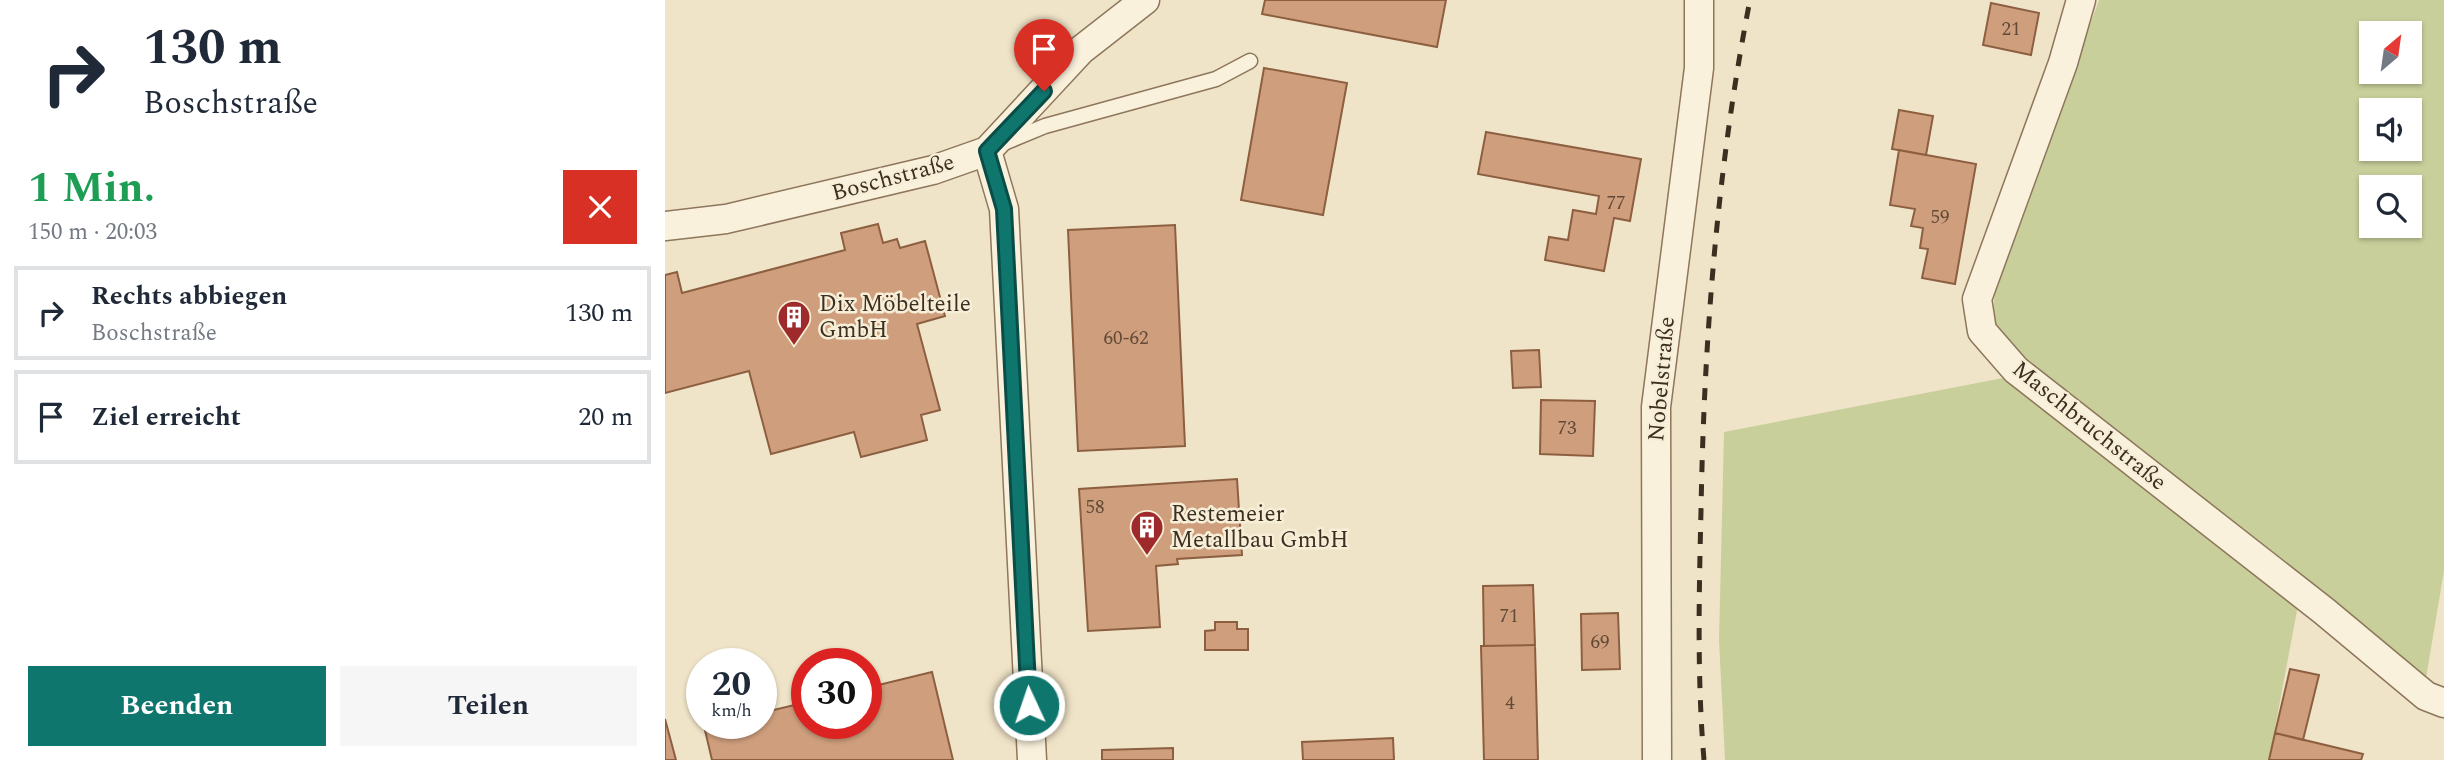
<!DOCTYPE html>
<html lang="de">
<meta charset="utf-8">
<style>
body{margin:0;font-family:Spectral,serif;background:#f6f6f7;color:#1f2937;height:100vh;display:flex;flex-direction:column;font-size:26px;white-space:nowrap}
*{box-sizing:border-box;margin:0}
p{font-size:23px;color:#747a83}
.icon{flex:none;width:38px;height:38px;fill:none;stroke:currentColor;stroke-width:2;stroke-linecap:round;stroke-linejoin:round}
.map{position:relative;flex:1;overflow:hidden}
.drawer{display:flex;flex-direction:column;background:#fff;width:665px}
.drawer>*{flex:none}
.banner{background:#fff;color:#1f2937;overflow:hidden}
.needle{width:46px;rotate:29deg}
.fabs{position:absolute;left:1694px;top:21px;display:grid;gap:14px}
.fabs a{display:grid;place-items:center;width:63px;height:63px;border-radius:0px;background:#fff;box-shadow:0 2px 5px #0004;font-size:35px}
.speed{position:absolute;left:21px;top:648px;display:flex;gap:14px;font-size:35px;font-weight:700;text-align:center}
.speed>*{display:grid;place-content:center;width:91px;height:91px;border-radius:50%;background:#fff;box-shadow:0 2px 5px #0004;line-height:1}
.speed small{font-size:18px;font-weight:400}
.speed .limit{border:10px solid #d22;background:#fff;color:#111}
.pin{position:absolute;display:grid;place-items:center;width:60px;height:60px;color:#fff;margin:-72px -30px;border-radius:50% 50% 50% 0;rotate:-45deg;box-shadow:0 0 7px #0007}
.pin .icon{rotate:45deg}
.me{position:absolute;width:77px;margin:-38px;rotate:357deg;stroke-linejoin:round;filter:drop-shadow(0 0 5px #0008)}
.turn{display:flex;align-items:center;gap:24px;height:147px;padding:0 28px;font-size:32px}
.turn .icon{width:91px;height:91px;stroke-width:2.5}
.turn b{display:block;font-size:49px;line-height:60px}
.round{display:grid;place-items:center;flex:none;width:74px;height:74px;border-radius:0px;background:#f6f6f7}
.head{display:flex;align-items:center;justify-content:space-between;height:119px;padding:0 28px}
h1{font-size:42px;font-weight:700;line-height:52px;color:#1e9e55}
.cta{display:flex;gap:14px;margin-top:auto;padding:14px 28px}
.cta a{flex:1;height:80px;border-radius:0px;background:#0f766e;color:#fff;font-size:28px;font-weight:700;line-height:80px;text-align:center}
.cta a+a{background:#f6f6f7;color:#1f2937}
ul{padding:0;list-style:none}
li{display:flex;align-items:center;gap:21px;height:94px;margin:0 14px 10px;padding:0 14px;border:4px solid #e0e1e3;border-radius:0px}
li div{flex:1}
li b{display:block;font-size:26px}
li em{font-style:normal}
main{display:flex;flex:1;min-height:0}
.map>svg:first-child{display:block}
</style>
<main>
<section class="drawer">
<div class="banner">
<div class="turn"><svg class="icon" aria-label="right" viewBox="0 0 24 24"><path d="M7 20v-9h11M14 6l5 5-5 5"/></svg><div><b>130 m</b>Boschstraße</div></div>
</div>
<div class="head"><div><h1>1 Min.</h1><p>150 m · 20:03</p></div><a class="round" style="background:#d93025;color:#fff"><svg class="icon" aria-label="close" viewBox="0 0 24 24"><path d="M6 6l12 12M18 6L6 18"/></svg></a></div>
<ul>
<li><svg class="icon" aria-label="right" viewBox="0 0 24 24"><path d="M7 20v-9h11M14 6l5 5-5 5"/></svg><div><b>Rechts abbiegen</b><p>Boschstraße</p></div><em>130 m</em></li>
<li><svg class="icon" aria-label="arrive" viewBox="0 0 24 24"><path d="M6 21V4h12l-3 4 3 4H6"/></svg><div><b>Ziel erreicht</b></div><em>20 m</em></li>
</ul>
<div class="cta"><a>Beenden</a><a>Teilen</a></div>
</section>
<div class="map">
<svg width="1779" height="760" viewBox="0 0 1779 760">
<rect width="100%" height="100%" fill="#f0e4c8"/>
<path fill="#c9cf9b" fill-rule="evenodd" d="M1434,0H1779V571L1761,678L1356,361L1328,321L1330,285ZM1706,33H1745V72H1706ZM1706,110H1745V149H1706ZM1706,187H1745V226H1706Z
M1338,378L1634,600L1604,760H1060L1054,640L1059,432Z"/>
<path fill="#cf9f7d" stroke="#8d5f41" stroke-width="2" d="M600,0H781L772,47L597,14Z
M1326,3L1374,13L1366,55L1318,45Z
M599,68L682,83L658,215L576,200Z
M1234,110L1268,116L1261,155L1227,149Z
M821,132L976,159L965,221L949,218L939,271L880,260L884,237L903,240L908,210L931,214L934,196L813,174Z
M1234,150L1311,164L1290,284L1257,278L1263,249L1255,248L1258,228L1246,226L1250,209L1225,205Z
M213,224L218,243L232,239L235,248L260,241L280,316L252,324L275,410L256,415L262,440L196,457L189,432L106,454L84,371L0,393V275L12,272L17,293L180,250L176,233Z
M510,225L520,446L413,451L403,230Z
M874,350L876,387L848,388L846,351Z
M876,400L930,401L928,456L875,454Z
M572,479L577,555L512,559L513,564L491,566L495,627L423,631L414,489Z
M868,585L870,645L819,646L818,586Z
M953,613L955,669L917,670L916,614Z
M550,622H572V629H583V650H540V631L550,630Z
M870,645L873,760H819L816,646Z
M1625,669L1654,675L1638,740L1610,733Z
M267,672L288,760H47L39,726L54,723H96V713L142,702V723H201V688Z
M0,719L11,760H0Z
M1610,733L1698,754L1696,760H1604Z
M728,738L729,760H638L637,742Z
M508,748V760H437V750Z"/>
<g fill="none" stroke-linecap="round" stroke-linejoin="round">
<defs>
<path id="lane" d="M339,143L380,126L551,79L585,61"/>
<path id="street" d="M1416,0L1398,63L1312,299L1317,331L1351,370L1659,611L1761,696L1779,703
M322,151L339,209L367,760
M0,226L61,219L268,170L322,151L416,50L480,0
M992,760L991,407L1034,68V0"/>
</defs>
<use href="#lane" stroke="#8d765c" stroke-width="17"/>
<use href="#street" stroke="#8d765c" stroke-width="31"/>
<use href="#lane" stroke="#faf1dc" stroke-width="14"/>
<use href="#street" stroke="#faf1dc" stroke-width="28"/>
<path stroke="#3d2e20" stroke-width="5" stroke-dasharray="12 12" stroke-linecap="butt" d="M1039,760C1032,678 1034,593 1036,511C1039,341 1052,168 1085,0"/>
</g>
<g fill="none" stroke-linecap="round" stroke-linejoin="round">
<defs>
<path id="route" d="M364,705L339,209L322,151L379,91"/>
</defs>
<use href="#route" stroke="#0a4d48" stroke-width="18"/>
<use href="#route" stroke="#0f766e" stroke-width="12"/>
</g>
<defs>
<symbol id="building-pin" viewBox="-11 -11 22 30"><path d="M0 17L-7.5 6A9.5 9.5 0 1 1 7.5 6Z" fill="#9e2a2b" stroke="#f7eed8"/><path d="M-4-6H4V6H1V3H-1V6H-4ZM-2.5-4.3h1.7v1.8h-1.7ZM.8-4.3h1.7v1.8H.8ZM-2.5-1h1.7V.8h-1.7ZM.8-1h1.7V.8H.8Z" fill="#fff"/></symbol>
</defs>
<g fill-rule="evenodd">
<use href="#building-pin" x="110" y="298" width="38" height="52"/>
<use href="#building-pin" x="463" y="508" width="38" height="52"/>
</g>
<g text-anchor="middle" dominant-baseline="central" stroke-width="5" stroke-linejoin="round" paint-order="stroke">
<g font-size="19" fill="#624a37">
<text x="1346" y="29">21</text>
<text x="951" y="203">77</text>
<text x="1275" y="217">59</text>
<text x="461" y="338">60-62</text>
<text x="902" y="428">73</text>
<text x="430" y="507">58</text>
<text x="844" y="616">71</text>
<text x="935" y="642">69</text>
<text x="845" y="703">4</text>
</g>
<g font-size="23" fill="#3d2e20" stroke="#f7eed8">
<text transform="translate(228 178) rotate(-15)">Boschstraße</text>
<text transform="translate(997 379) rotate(-85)">Nobelstraße</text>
<text transform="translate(1424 426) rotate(39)">Maschbruchstraße</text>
</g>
<g font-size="23" fill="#3d2e20" stroke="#f7eed8" text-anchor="start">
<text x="154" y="304">Dix Möbelteile<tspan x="154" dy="26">GmbH</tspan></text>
<text x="506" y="514">Restemeier<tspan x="506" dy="26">Metallbau GmbH</tspan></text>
</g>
</g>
</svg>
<div class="fabs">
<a><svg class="needle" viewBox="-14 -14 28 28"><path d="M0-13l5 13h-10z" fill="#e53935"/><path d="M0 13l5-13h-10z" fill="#747a83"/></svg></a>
<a><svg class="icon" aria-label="sound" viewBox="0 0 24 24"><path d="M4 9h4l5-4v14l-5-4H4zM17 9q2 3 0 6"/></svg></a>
<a><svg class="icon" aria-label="search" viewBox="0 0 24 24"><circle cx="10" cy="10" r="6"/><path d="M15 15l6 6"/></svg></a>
</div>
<div class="speed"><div>20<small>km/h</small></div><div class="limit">30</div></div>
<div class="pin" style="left:379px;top:91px;background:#d93025"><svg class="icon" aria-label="arrive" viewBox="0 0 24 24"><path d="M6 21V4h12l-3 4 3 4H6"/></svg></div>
<svg class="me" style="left:364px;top:705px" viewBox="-20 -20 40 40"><circle r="17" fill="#0f766e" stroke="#fff" stroke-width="3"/><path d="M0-11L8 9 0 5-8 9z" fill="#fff"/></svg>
</div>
</main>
